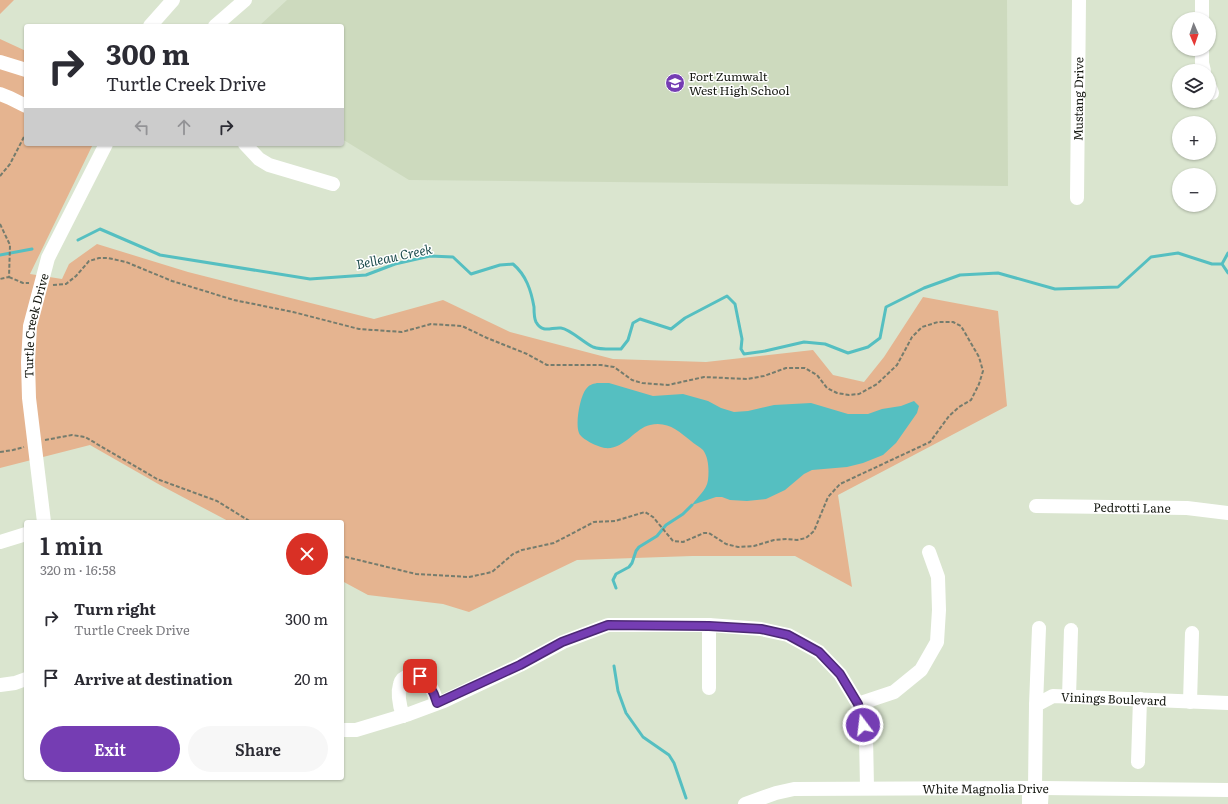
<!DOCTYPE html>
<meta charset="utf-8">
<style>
body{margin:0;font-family:Literata,serif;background:#f7f7f7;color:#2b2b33;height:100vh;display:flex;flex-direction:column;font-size:15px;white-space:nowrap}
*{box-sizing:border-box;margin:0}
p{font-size:13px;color:#7c7c81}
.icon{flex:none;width:22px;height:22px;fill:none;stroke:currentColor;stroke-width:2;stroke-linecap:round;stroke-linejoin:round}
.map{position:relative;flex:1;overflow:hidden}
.sheet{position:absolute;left:24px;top:520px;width:320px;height:260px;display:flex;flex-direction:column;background:#fff;border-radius:4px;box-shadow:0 1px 3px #0004}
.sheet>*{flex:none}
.guide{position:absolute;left:24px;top:24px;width:320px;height:122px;border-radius:4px;box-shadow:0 1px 3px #0004;background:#fff;color:#2b2b33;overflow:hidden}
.needle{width:26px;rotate:178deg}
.controls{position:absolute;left:1172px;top:12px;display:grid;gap:8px}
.controls a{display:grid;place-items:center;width:44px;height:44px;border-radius:50%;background:#fff;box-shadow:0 1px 3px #0004;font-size:20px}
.pin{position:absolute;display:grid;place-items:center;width:34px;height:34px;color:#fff;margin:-17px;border-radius:8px;box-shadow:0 2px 6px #0006}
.me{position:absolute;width:44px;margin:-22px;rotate:345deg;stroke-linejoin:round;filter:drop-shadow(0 0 3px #0008)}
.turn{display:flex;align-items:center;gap:14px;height:84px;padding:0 16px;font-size:18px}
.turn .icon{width:52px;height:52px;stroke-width:2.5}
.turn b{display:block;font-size:28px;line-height:34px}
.lanes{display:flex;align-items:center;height:38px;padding:0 16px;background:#0003;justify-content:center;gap:20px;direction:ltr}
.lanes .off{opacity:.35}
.round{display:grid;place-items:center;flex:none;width:42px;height:42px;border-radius:21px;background:#f7f7f7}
.overview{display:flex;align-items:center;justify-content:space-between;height:68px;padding:0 16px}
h1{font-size:24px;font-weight:600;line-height:30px}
.cta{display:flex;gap:8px;margin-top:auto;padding:8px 16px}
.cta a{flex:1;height:46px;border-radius:24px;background:#753db3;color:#fff;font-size:16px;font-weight:600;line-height:46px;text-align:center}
.cta a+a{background:#f7f7f7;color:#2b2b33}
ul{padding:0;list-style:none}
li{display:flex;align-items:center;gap:12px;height:60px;padding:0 16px}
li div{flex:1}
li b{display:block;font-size:15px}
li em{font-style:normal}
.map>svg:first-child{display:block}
</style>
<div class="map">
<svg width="1228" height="804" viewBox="0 0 1228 804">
<rect width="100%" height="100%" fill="#dae5cf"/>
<path fill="#cddabe" d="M287,0H1007L1008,186L409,180L342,139V26H259Z"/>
<path fill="#e5b490" d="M0,0H14L0,14Z
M0,39L26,51V144H93L30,274L62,279L69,264L97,244L188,272L374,319L443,300L510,332L613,359L706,362L813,350L833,375L864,382L884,357L923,297L998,311L1007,406L838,495L852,587L795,556H692L577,560L469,612L443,604L368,595L342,581V522H230L160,485L90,445L0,468Z"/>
<path fill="#55bfc1" d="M597,383H609L653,396L683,394L708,401L721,408L734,412L748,411L774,405L811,403L848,414H868L882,409L901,406L914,401L919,406L917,413L896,443L883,455L863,463L847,467L812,470L804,474L785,490L766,499L747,501L730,500L722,497H716L692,505C697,497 707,490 708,480C709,471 709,458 703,450C700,447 694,444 691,441C678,431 668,421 650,425C635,428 624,450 605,448C598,447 581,439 579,433C575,424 580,396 586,389C589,385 592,384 597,383Z"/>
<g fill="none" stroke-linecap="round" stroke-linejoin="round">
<path stroke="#55bfc1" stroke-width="3" d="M78,240L100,229L160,255L310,279L366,275L395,264L430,256L453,257L471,274L500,265L513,264C526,275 531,290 534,307C534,312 534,318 536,322C543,334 551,327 561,328C570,329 584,343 593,347C601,350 612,349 621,349L628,340L633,323L640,319L671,329L685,318L727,296L735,304L742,339L741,349L744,354L765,351L804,342L825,344L848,353L868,347L880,338L886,307L924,288L960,275L998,273L1055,289L1118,287L1151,257L1178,253L1212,264H1222
M0,255L32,249
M1222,264L1228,253
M1222,264L1228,273
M616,588L613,580L616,574L629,567L632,563L636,551L639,547L657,536L666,525L683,514L692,505
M614,666L618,691L626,713L643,737L669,755L674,763L686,798"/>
<path stroke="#757c6d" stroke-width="2" stroke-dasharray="4 2" stroke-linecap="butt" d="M0,176L10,164L26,133
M0,224L10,245L9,277L0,279
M9,277L23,283H29
M53,285L66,284L76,276L89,261L99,258H108L126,262L172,281L234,300L293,312L359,329L402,332L431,324L462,326L487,338L527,354L547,365H601L614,367L632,380L642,383L668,385L704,377L747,379L764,376L786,368H805L817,375L827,388L837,393L849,395L859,394L877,384L897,365L912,337L922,327L938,322H953L961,326L979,357L983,371L979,384L971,400L959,407L949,416L930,442L840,484L828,497L814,531L806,538L797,540L787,539L774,540L754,546L738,547L726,544L709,533H704L683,542L673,541L653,517L645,512L615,521L594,522L554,543L522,550L513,554L492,572L469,577L416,574L342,556
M45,440L72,435L85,437L157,479L217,501L251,522
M0,452L13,450L24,447"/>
<g stroke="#fff" stroke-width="14">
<path d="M1202,0V19"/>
<path d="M150,26L173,0"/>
<path d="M215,26L245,0"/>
<path d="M1202,49V63L1204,71"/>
<path d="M0,62L26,70"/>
<path d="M1209,85L1212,93"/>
<path d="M0,94L10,98L26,106"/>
<path d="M245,144L259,159L269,165L333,184"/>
<path id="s1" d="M1077,198L1079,0"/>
<path id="s2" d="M1036,506L1187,508L1228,513"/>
<path id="s3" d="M44,522L29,398L28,362L30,326L48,258L106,144"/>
<path d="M0,542L26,534"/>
<path d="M0,685L15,683L26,679"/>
<path d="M709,688V625"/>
<path d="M1069,697L1071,630"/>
<path d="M1190,702L1192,633"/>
<path d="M858,704L894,692L921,670L937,642L939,610L938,577L929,552"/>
<path d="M1036,705L1039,628"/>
<path d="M403,716C400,707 397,694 400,684C401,680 404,677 409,676C425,670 434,691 437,703"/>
<path d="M342,730H356L409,714L444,701L520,665L563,642L608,625H709L761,629L788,635L819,652L840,674L858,704L866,736L867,787"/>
<path d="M1138,762L1140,699"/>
<path id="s4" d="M1035,788L1036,705L1053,696L1228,703"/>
<path id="s5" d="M745,804L776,793L794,789L1042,788L1228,790"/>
<path d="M1029,804V788"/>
<path d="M1041,804L1042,788"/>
</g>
</g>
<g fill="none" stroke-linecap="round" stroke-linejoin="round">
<defs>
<path id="route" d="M420,676C430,683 434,692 437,703L520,665L562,642L608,625L709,626L761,629L788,635L819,652L840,674L858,704L863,725"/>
</defs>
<use href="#route" stroke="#4c2874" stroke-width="10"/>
<use href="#route" stroke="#753db3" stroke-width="7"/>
</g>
<defs>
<symbol id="school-disc" viewBox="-11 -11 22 22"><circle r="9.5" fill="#753db3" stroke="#fff"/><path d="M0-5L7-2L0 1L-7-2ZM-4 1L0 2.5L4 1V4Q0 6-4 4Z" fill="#fff"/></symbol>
</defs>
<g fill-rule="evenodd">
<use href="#school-disc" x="664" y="72" width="22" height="22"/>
</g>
<g text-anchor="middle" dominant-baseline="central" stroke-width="3" stroke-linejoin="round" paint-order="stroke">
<g font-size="12" fill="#161912" stroke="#fff" text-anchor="start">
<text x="689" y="76">Fort Zumwalt<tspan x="689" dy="14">West High School</tspan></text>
</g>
<g font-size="12" fill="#161912" stroke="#fff">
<text stroke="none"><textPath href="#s1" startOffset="99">Mustang Drive</textPath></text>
<text stroke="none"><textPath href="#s3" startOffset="198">Turtle Creek Drive</textPath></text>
<text stroke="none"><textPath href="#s2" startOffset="96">Pedrotti Lane</textPath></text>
<text stroke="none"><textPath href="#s4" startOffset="163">Vinings Boulevard</textPath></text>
<text stroke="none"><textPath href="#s5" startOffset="243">White Magnolia Drive</textPath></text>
</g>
<g font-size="13" font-style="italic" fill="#1e4d4e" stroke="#fff">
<text transform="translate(394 256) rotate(-12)">Belleau Creek</text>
</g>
</g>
</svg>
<div class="controls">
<a><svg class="needle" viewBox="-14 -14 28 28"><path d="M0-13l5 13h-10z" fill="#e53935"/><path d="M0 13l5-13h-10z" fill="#7c7c81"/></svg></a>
<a><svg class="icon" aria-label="layers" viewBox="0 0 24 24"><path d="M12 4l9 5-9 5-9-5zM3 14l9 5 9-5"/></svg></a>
<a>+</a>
<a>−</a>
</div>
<div class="pin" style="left:420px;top:676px;background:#d93025"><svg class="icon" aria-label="arrive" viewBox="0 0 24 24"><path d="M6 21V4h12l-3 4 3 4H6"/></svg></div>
<svg class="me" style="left:863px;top:725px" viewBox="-20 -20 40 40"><circle r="17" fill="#753db3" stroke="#fff" stroke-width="3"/><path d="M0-11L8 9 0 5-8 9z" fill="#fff"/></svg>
<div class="guide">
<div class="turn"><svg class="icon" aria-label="right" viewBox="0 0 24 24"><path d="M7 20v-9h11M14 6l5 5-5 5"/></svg><div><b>300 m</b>Turtle Creek Drive</div></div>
<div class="lanes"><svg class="icon off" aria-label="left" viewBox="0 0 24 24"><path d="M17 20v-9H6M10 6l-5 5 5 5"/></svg><svg class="icon off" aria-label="ahead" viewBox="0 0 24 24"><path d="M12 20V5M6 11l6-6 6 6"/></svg><svg class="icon" aria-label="right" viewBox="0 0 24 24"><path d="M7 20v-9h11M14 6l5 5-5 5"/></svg></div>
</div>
<section class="sheet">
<div class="overview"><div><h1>1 min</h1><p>320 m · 16:58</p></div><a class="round" style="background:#d93025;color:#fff"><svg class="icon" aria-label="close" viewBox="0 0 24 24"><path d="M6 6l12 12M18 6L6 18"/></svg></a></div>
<ul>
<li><svg class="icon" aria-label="right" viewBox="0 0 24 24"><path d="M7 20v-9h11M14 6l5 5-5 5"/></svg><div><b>Turn right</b><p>Turtle Creek Drive</p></div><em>300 m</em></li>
<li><svg class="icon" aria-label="arrive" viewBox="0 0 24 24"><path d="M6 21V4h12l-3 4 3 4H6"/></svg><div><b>Arrive at destination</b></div><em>20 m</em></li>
</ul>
<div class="cta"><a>Exit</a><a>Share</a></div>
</section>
</div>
